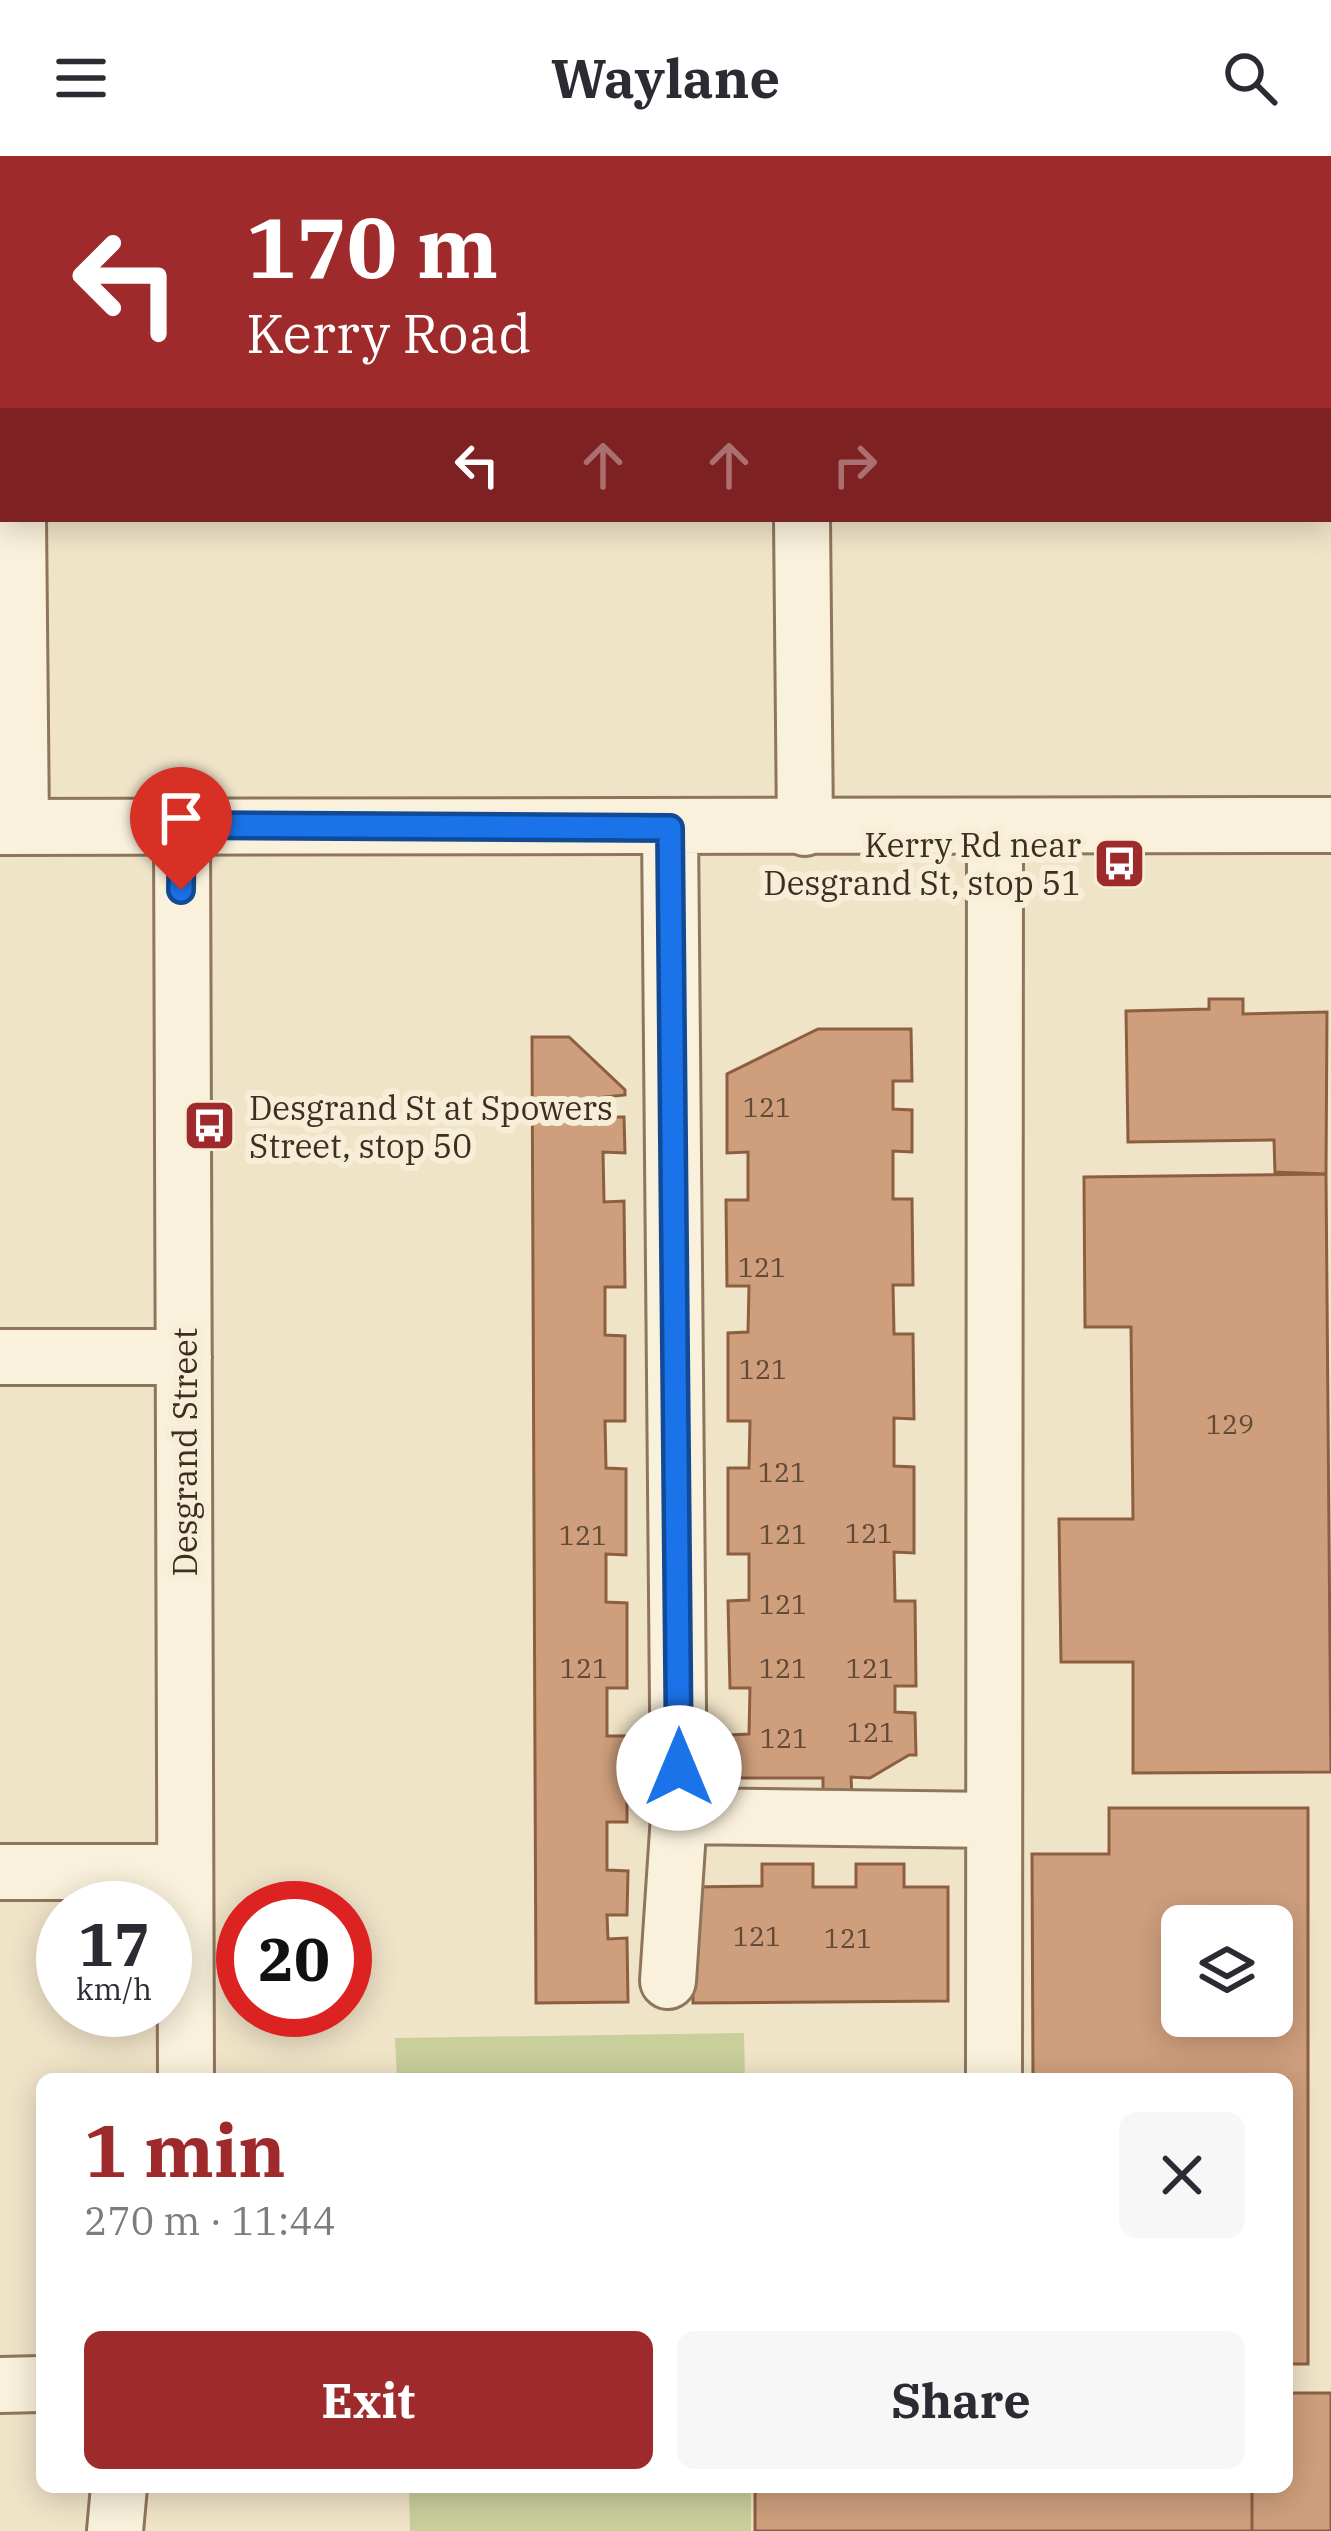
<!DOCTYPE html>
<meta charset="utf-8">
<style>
body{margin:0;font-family:"IBM Plex Serif",serif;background:#f7f7f7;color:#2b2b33;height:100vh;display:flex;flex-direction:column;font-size:45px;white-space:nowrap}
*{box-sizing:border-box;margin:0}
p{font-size:39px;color:#7c7c81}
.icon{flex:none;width:66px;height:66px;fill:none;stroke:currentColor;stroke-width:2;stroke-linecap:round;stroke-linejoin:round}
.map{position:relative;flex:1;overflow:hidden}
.sheet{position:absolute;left:36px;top:1917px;width:1257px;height:420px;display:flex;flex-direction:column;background:#fff;border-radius:18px;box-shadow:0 6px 30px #0003}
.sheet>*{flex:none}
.hud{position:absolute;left:0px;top:0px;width:1332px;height:366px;box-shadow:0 6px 30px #0003;background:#9e2a2b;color:#fff;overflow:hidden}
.fabs{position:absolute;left:1161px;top:1749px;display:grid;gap:24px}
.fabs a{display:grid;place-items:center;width:132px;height:132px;border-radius:18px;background:#fff;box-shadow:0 6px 30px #0003;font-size:60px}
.speed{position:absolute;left:36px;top:1725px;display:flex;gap:24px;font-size:60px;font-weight:700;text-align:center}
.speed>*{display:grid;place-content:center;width:156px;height:156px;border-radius:50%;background:#fff;box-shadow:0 6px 30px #0003;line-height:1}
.speed small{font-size:30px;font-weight:400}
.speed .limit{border:18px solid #d22;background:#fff;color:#111}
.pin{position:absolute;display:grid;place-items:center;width:102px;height:102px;color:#fff;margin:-123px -51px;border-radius:50% 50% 50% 0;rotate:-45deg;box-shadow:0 0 12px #0007}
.pin .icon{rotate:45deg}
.me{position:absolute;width:132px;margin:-66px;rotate:0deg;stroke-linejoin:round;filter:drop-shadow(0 0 9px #0008)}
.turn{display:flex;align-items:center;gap:42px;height:252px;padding:0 48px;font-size:54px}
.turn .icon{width:156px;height:156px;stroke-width:2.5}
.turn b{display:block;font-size:84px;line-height:102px}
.lanes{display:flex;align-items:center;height:114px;padding:0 48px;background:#0003;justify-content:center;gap:60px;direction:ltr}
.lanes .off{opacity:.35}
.round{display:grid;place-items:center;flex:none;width:126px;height:126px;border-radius:18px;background:#f7f7f7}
.head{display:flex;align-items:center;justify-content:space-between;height:204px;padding:0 48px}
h1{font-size:72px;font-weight:700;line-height:90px;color:#9e2a2b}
.action{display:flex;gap:24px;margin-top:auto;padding:24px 48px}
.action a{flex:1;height:138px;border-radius:18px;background:#9e2a2b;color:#fff;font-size:48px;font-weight:700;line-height:138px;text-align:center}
.action a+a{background:#f7f7f7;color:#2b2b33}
header{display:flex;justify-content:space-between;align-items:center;height:156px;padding:0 48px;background:#fff;font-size:54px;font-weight:700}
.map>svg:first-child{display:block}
</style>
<header><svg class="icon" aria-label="menu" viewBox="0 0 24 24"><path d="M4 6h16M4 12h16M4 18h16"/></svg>Waylane<svg class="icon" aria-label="search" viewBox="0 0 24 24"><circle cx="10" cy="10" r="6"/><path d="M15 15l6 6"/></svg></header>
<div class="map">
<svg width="1331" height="2375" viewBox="0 0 1331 2375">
<rect width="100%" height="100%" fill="#f0e4c8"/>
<path fill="#c9cf9b" d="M744,1877L745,1923H397L395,1882Z
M409,2331H751V2375H410Z"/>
<path fill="#cf9f7d" stroke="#8d5f41" stroke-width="3" fill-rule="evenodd" d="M602,0H1014V3H602Z
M1209,843H1243V858L1327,856L1326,1018L1275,1016L1274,984L1128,986L1126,855L1209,853Z
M818,873H911L912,925H893V953L912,954V996L893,995V1043H912L913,1129H893L894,1178H913L914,1263L894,1262V1310L914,1311V1397L894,1396L895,1445H915L916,1530H895V1556L915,1557L916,1599H909L870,1622L851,1621L852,1641H823V1622H731V1579L749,1578L750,1532H730L728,1445L749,1444V1398H728V1312H749L750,1265H728V1177L748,1176L749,1130H727L726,1044H748V996L727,997V918Z
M532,881H569L625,934V939L604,941L605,961H624L625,997L603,996L604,1046L624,1045L625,1131H605V1179L625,1180V1265H605L606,1312L626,1313V1399L606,1398V1446L627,1447V1532H607V1580H627V1666H607V1714L628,1715L627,1759H607L608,1783L627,1782L628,1846L536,1847Z
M1326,1018L1331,1616L1133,1617V1506H1061L1059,1363H1133L1131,1171H1085L1084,1021Z
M1109,1652H1308V2208H1287V1923H1033L1032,1698H1109ZM1182,1770H1272V1860H1182Z
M762,1708H813V1731H856V1708H904V1731H948V1845L693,1847V1731L762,1730Z
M1287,2237H1331V2375H1252V2331H1287Z
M755,2331H1252V2375H755Z"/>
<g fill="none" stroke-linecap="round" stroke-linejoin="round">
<defs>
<path id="minor" d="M16,0V3
M446,0L453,3
M164,3L168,0
M18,363L21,671
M802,363L805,672
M182,669L186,1923
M0,671L1331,669
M0,1201H184
M679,1660L994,1664
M0,1716H185
M668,1825L679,1660L670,672
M994,1923L995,671
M0,2229L42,2228
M115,2375L119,2331"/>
</defs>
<use href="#minor" stroke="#8d765c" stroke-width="60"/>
<use href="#minor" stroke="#faf1dc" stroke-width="54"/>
</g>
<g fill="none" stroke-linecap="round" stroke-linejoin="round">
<defs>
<path id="route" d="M181,734L182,669L670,672L679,1612"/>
</defs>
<use href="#route" stroke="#114b97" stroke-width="30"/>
<use href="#route" stroke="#1a73e8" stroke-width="21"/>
</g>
<defs>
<symbol id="bus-square" viewBox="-11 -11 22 22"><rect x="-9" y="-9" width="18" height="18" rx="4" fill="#9e2a2b" stroke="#f7eed8"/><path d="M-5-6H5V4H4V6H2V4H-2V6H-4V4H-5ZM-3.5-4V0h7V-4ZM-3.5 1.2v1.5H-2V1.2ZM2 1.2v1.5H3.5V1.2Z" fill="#fff"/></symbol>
</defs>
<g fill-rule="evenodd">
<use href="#bus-square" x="1090" y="678" width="59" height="59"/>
<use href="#bus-square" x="180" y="940" width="59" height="59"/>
</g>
<g text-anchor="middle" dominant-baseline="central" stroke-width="12" stroke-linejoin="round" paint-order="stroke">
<g font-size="27" fill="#624a37">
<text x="767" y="950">121</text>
<text x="762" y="1110">121</text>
<text x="763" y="1212">121</text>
<text x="1230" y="1267">129</text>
<text x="782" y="1315">121</text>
<text x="869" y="1376">121</text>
<text x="783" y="1377">121</text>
<text x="583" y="1378">121</text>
<text x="783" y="1447">121</text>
<text x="584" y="1511">121</text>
<text x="783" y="1511">121</text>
<text x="870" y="1511">121</text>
<text x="871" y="1575">121</text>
<text x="784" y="1581">121</text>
<text x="757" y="1779">121</text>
<text x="848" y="1781">121</text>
</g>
<g font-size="33" fill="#3d2e20" stroke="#f7eed8" text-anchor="end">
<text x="1081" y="688">Kerry Rd near<tspan x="1081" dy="38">Desgrand St, stop 51</tspan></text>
<text x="249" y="951" text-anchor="start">Desgrand St at Spowers<tspan x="249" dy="38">Street, stop 50</tspan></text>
</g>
<g font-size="33" fill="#3d2e20" stroke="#f7eed8">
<text transform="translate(184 1296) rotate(-90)">Desgrand Street</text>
</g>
</g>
</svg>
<div class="fabs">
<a><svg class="icon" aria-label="layers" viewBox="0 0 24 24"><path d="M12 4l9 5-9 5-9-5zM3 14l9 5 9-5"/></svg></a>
</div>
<div class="speed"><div>17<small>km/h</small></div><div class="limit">20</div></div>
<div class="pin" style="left:181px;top:734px;background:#d93025"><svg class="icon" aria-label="arrive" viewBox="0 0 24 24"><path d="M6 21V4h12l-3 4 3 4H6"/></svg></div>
<svg class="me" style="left:679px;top:1612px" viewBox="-20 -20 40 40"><circle r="19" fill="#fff"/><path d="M0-13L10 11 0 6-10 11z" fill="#1a73e8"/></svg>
<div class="hud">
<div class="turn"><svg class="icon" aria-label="left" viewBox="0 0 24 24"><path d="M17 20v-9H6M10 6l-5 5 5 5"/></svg><div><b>170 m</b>Kerry Road</div></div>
<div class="lanes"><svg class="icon" aria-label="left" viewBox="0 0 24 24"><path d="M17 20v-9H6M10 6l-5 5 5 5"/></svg><svg class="icon off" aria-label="ahead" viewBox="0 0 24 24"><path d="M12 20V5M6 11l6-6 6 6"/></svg><svg class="icon off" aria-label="ahead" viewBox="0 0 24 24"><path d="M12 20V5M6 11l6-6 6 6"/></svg><svg class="icon off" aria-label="right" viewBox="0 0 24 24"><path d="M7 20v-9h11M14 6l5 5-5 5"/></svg></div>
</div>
<section class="sheet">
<div class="head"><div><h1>1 min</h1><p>270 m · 11:44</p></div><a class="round"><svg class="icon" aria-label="close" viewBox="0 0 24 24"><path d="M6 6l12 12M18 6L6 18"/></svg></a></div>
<div class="action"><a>Exit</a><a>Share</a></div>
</section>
</div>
